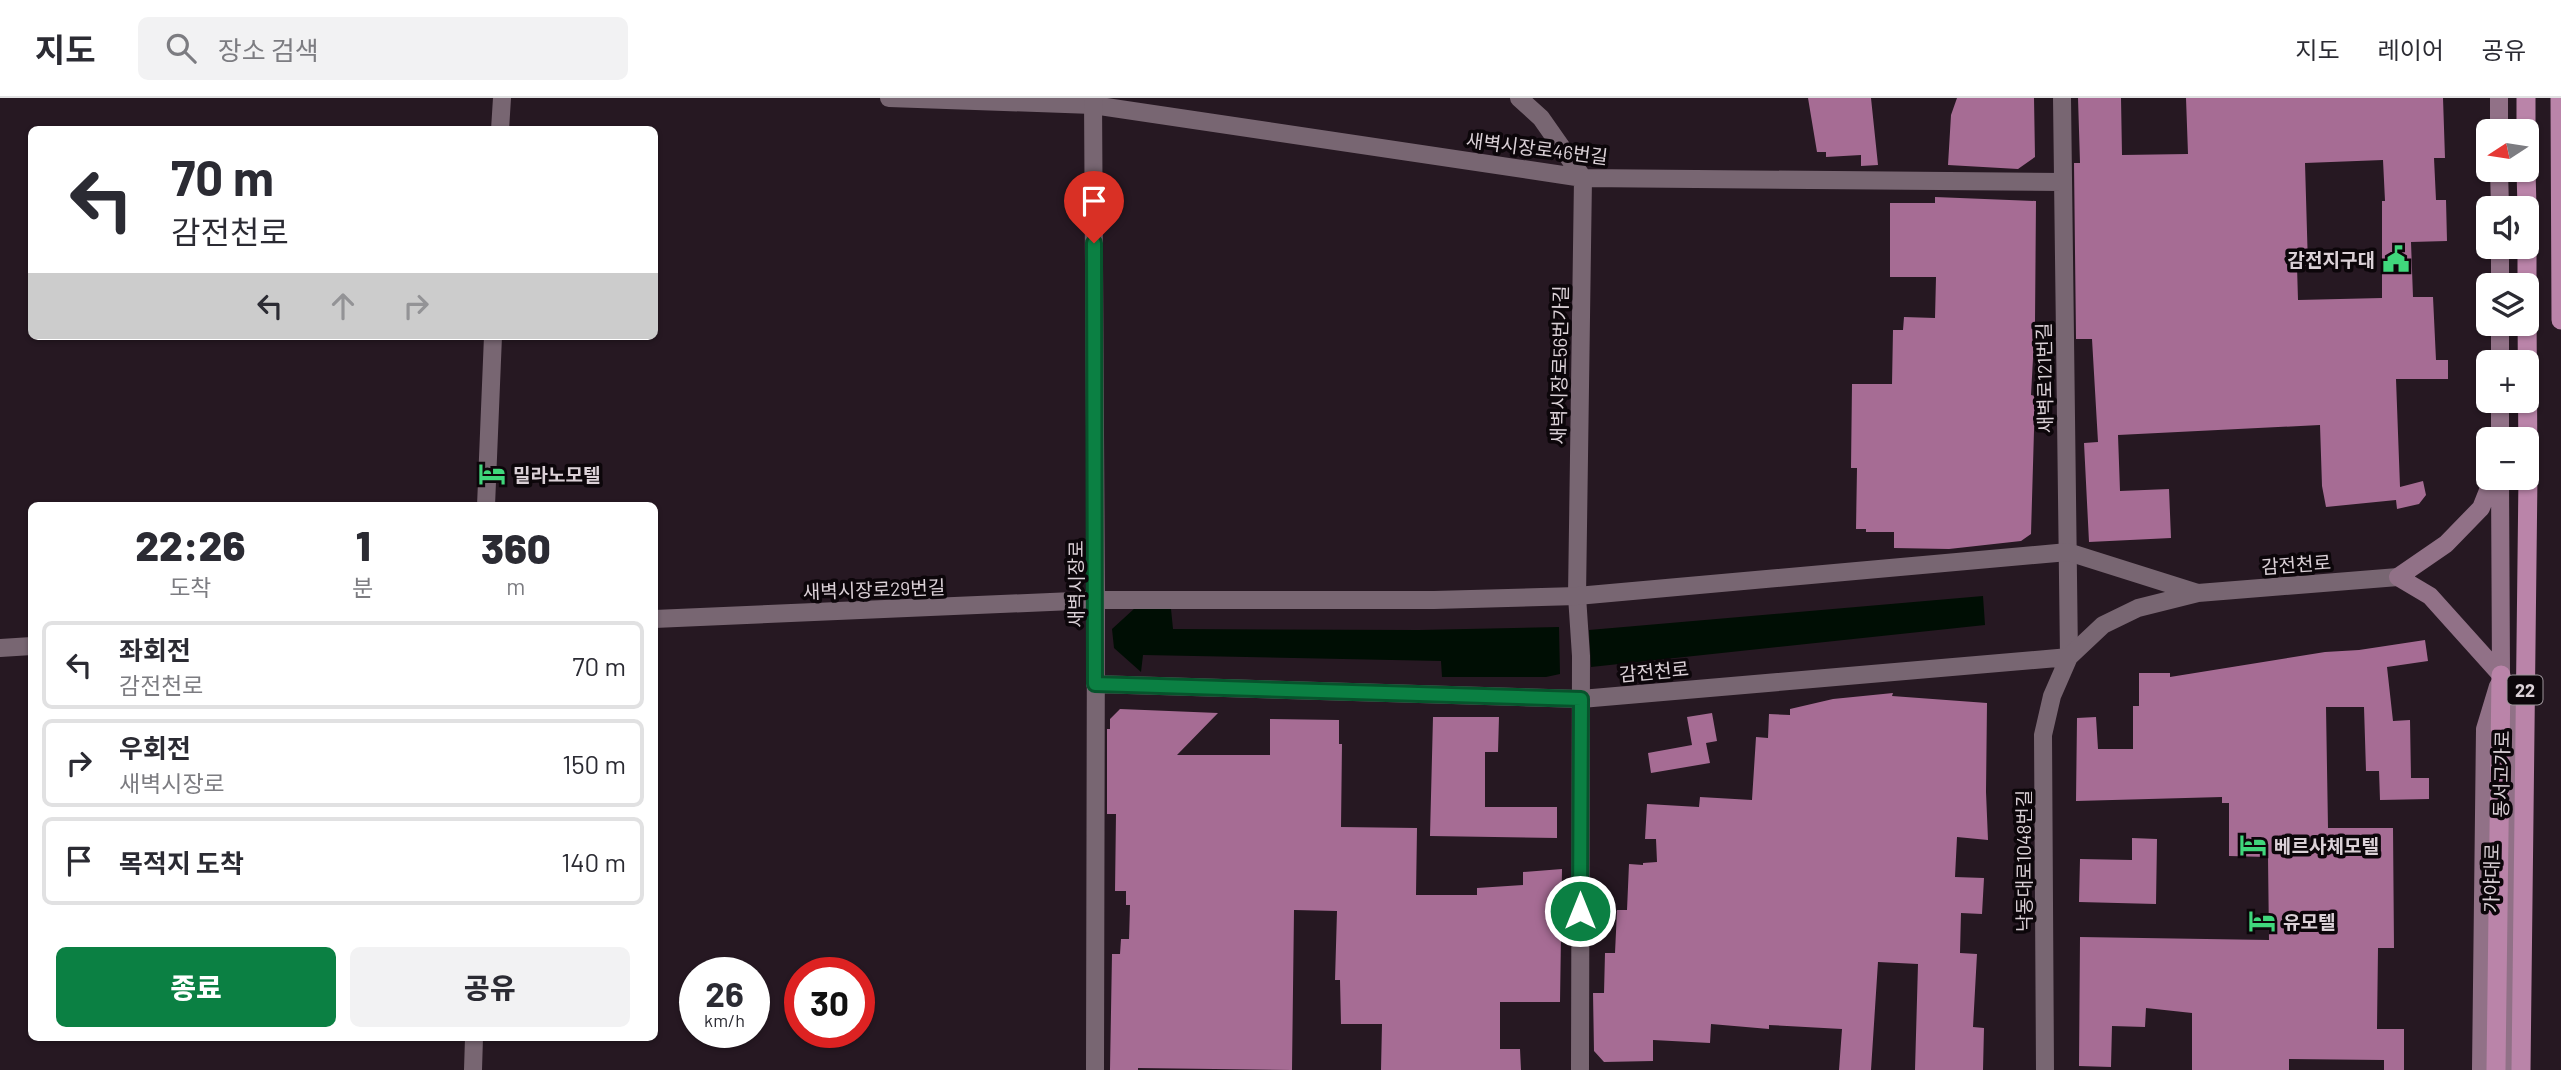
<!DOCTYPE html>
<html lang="ko">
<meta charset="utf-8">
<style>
body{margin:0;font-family:Barlow,"Noto Sans KR",sans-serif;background:#f2f2f3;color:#2b2b33;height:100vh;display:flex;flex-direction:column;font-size:26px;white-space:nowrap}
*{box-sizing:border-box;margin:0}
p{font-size:23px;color:#7c7c81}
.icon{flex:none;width:38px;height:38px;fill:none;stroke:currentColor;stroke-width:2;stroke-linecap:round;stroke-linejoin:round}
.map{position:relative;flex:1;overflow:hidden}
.side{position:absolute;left:28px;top:404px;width:630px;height:539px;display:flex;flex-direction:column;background:#fff;border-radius:10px;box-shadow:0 2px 5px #0004}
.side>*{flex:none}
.top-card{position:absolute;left:28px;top:28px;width:630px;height:214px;border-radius:10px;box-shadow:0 2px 5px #0004;background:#fff;color:#2b2b33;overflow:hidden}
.needle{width:46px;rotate:258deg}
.buttons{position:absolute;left:2476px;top:21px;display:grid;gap:14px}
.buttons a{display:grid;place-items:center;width:63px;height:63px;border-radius:10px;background:#fff;box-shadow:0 2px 5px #0004;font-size:35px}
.speed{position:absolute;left:679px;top:859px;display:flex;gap:14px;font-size:35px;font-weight:700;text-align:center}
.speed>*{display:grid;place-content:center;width:91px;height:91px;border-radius:50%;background:#fff;box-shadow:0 2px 5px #0004;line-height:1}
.speed small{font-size:18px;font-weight:400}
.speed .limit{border:10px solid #d22;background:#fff;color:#111}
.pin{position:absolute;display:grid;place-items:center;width:60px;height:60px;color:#fff;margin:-72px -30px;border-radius:50% 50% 50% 0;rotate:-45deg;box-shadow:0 0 7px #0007}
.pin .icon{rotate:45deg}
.me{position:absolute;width:77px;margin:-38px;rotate:0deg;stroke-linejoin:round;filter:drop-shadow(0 0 5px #0008)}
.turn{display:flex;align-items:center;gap:24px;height:147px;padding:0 28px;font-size:32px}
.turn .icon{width:91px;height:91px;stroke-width:2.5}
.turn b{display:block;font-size:49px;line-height:60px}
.lanes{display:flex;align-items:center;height:66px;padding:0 28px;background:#0003;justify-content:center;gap:35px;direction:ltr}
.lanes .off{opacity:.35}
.eta{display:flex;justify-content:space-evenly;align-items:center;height:119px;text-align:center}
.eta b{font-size:42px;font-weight:800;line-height:49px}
.action{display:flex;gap:14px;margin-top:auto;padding:14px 28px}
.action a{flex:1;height:80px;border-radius:10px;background:#0b8043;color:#fff;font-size:28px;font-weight:800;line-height:80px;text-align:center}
.action a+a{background:#f2f2f3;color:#2b2b33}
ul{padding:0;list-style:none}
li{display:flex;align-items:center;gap:21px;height:88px;margin:0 14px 10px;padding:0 14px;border:4px solid #e1e1e2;border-radius:10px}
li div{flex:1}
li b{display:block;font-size:26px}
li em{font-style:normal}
header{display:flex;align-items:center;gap:42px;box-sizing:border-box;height:98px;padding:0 35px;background:#fff;border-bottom:2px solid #e1e1e2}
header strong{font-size:33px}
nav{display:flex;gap:38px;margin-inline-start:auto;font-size:24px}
.search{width:490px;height:63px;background:#f2f2f3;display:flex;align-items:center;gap:18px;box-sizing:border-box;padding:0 24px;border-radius:10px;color:#7c7c81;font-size:26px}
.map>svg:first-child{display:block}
</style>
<header>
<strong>지도</strong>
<div class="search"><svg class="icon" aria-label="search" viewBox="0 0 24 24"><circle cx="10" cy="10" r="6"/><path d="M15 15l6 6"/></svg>장소 검색</div>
<nav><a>지도</a><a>레이어</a><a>공유</a></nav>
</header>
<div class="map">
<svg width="2561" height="972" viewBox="0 0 2561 972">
<rect width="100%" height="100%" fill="#261822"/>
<path fill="#000e04" d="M1983,498L1985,527L1591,569L1589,532Z
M1135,510L1171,511L1173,531L1419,532L1559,529L1560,576L1546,579H1442L1441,563L1143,557L1141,574L1114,550L1112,531Z"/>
<path fill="#a66c94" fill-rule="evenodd" d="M1808,0H1871L1878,67L1861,68V57L1826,59V54H1817Z
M1957,0H2034L2035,59L2018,71L1948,67L1951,17Z
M2078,0H2121L2122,57L2188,56L2186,0H2443L2445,60H2434L2436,102H2446L2447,143L2411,144L2413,199H2433L2436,262H2448V281H2396L2400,389L2423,383L2426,397L2419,406L2397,411L2396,402L2326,409L2322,388L2320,327L2118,337L2120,393L2169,391L2171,440L2089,444L2084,345L2098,344L2092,241H2076L2074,65H2080ZM2383,62L2385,103H2382V200L2298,202L2297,168H2308L2305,65Z
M1935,99L2036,103L2035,224L2031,297L2035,298L2031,436L2021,443L1949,451L1894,450V434H1866V431H1856L1857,370H1851L1852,286H1892L1893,232H1903L1904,219L1935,220L1936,179H1890V105H1935Z
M2425,542L2428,563L2387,569L2393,623L2410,622L2411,680H2429V701L2380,702L2379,673H2366L2364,609H2326L2328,730H2393L2394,850H2378L2377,931H2404V972H2384V962L2289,961V972H2192V915L2146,910L2145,929L2112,928L2111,969L2079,968L2080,839L2269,842L2268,759L2229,758V705H2222V699L2076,703L2077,620L2096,619L2098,651H2133V608H2139V575H2170V579L2325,554L2359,552Z
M1893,595L1892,598L1987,605L1986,694L1988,742L1957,739L1955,779L1984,780L1982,816L1961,815L1960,855L1977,856L1973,929L1984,930L1983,972H1915L1918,866L1878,864L1871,972H1839L1842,931L1769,927V931L1711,926L1710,945L1653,942V963L1604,964L1594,953L1593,895H1604L1605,855H1615L1617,812H1627L1629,766L1643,767V765L1657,764L1656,741H1645L1647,706L1699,709L1700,699L1752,702L1756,639L1768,640L1769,616L1790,617V611L1833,601Z
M1120,611L1218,615L1177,657H1270V621L1339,622V646H1342L1341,729L1417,730L1416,797H1477V790L1523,787V774L1562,771L1560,904H1500V951H1520L1521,972H1381L1382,926H1341L1340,882H1335L1337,813L1294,812L1292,972L1138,970V972H1110L1112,856H1120L1121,841H1129L1130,807H1126V793H1115L1116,716H1107V631H1110V621Z
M1712,615L1717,643L1706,645L1710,665L1651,675L1648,655L1692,647L1687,619Z
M1433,619H1499L1498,654H1485V709H1557V740L1430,738Z
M2132,740L2157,741L2156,806L2079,804L2080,761L2132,762Z"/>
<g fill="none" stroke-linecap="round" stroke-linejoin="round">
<path stroke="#786672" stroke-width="18" d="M889,0L1093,7L1583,80L2063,84
M1519,0L1541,20L1583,80L1577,498L1581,558L1580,972
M2062,0L2069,559
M500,32L502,0
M486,408L493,238
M654,521L1096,502
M0,550L32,548
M473,972L474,940"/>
<path stroke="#786672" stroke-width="18" d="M1093,0L1096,502L1095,972
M1096,502H1434L1577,498L2068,454L2198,495
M1095,586L1581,601L2069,559L2103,527L2138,510L2198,495L2398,479
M2045,972L2043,637L2052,598L2069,559"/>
<path stroke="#917187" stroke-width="18" d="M2499,0V33
M2499,72L2500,110
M2500,149V187
M2500,226V264
M2500,303V341
M2493,380L2481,410L2446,446L2398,479L2430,498L2501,577
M2500,380L2501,577L2513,630L2509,972
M2481,972L2485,631L2498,588"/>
<path stroke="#ba84a9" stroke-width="19" d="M2526,0V33
M2560,0L2561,222
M2526,72L2527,110
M2527,149V187
M2496,972L2501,577
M2521,972L2528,377L2527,212"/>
</g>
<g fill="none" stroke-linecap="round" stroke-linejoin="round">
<defs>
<path id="route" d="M1094,145L1095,586L1581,601L1580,813"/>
</defs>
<use href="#route" stroke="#07532c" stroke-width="18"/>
<use href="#route" stroke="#0b8043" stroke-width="12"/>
</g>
<defs>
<symbol id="civic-bare" viewBox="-9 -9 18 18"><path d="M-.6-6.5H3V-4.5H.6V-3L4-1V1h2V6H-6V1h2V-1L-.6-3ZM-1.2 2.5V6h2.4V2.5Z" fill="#40d77c" stroke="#0c060a" stroke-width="2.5" paint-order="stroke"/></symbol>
<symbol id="hotel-bare" viewBox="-9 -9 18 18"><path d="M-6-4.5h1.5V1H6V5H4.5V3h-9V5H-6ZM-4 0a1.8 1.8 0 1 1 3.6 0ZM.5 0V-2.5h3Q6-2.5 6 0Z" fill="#40d77c" stroke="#0c060a" stroke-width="2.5" paint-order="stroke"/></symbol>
</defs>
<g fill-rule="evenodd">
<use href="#civic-bare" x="2377" y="142" width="38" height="38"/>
<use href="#hotel-bare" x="473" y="357" width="38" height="38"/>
<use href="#hotel-bare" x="2234" y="728" width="38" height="38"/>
<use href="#hotel-bare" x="2243" y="804" width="38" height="38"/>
</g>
<g text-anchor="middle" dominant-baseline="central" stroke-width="7" stroke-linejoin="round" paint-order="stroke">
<rect fill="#0c060a" stroke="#9d949a" stroke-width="2" x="2507.5" y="577.5" width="35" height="29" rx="5"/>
<g font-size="18" font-weight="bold" fill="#dbd1d7">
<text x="2525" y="592">22</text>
</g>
<g font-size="19" fill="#dbd1d7" stroke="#0c060a">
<text transform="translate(1537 50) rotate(7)">새벽시장로46번길</text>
<text transform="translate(1559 267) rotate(-89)">새벽시장로56번가길</text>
<text transform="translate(2044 280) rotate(-91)">새벽로121번길</text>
<text transform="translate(2296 466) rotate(-4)">감전천로</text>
<text transform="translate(1075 486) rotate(-90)">새벽시장로</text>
<text transform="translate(874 491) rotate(-2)">새벽시장로29번길</text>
<text transform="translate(1654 573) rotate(-5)">감전천로</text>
<text transform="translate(2501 676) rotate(-89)">동서고가로</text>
<text transform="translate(2023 763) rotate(-90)">낙동대로1048번길</text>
<text transform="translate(2491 780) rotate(-89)">가야대로</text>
</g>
<g font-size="19" font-weight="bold" fill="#dbd1d7" stroke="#0c060a" text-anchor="start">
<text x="2375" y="161" text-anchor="end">감전지구대</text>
<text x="513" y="376">밀라노모텔</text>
<text x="2274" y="747">베르사체모텔</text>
<text x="2283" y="823">유모텔</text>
</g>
</g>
</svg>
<div class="buttons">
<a><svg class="needle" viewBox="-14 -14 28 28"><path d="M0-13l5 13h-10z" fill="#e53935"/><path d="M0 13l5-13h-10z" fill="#7c7c81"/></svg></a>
<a><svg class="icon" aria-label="sound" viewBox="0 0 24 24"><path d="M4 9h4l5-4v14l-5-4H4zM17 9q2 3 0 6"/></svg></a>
<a><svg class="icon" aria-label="layers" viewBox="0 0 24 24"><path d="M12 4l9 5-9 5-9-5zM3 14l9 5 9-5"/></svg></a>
<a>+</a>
<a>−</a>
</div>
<div class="speed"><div>26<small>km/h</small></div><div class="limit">30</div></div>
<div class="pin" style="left:1094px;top:145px;background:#d93025"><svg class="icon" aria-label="arrive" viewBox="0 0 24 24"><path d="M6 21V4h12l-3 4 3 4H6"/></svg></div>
<svg class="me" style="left:1580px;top:813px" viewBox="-20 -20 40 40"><circle r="17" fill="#0b8043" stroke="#fff" stroke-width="3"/><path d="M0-11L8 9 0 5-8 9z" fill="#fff"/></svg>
<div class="top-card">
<div class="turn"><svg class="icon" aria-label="left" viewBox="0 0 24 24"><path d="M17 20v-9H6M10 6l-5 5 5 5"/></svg><div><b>70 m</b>감전천로</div></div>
<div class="lanes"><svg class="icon" aria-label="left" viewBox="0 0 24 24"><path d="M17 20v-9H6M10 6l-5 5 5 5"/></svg><svg class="icon off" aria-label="ahead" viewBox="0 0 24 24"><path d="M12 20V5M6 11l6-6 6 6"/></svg><svg class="icon off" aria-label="right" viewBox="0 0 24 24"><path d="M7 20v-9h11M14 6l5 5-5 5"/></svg></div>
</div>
<section class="side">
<div class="eta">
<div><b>22:26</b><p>도착</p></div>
<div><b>1</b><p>분</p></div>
<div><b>360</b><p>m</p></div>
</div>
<ul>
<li><svg class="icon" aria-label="left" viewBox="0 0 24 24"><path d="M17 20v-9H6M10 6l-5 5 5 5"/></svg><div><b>좌회전</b><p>감전천로</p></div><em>70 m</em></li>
<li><svg class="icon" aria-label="right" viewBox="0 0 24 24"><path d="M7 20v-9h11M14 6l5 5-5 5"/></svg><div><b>우회전</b><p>새벽시장로</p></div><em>150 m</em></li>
<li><svg class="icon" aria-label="arrive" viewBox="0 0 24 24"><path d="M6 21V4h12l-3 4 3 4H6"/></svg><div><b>목적지 도착</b></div><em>140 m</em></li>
</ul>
<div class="action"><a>종료</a><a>공유</a></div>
</section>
</div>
